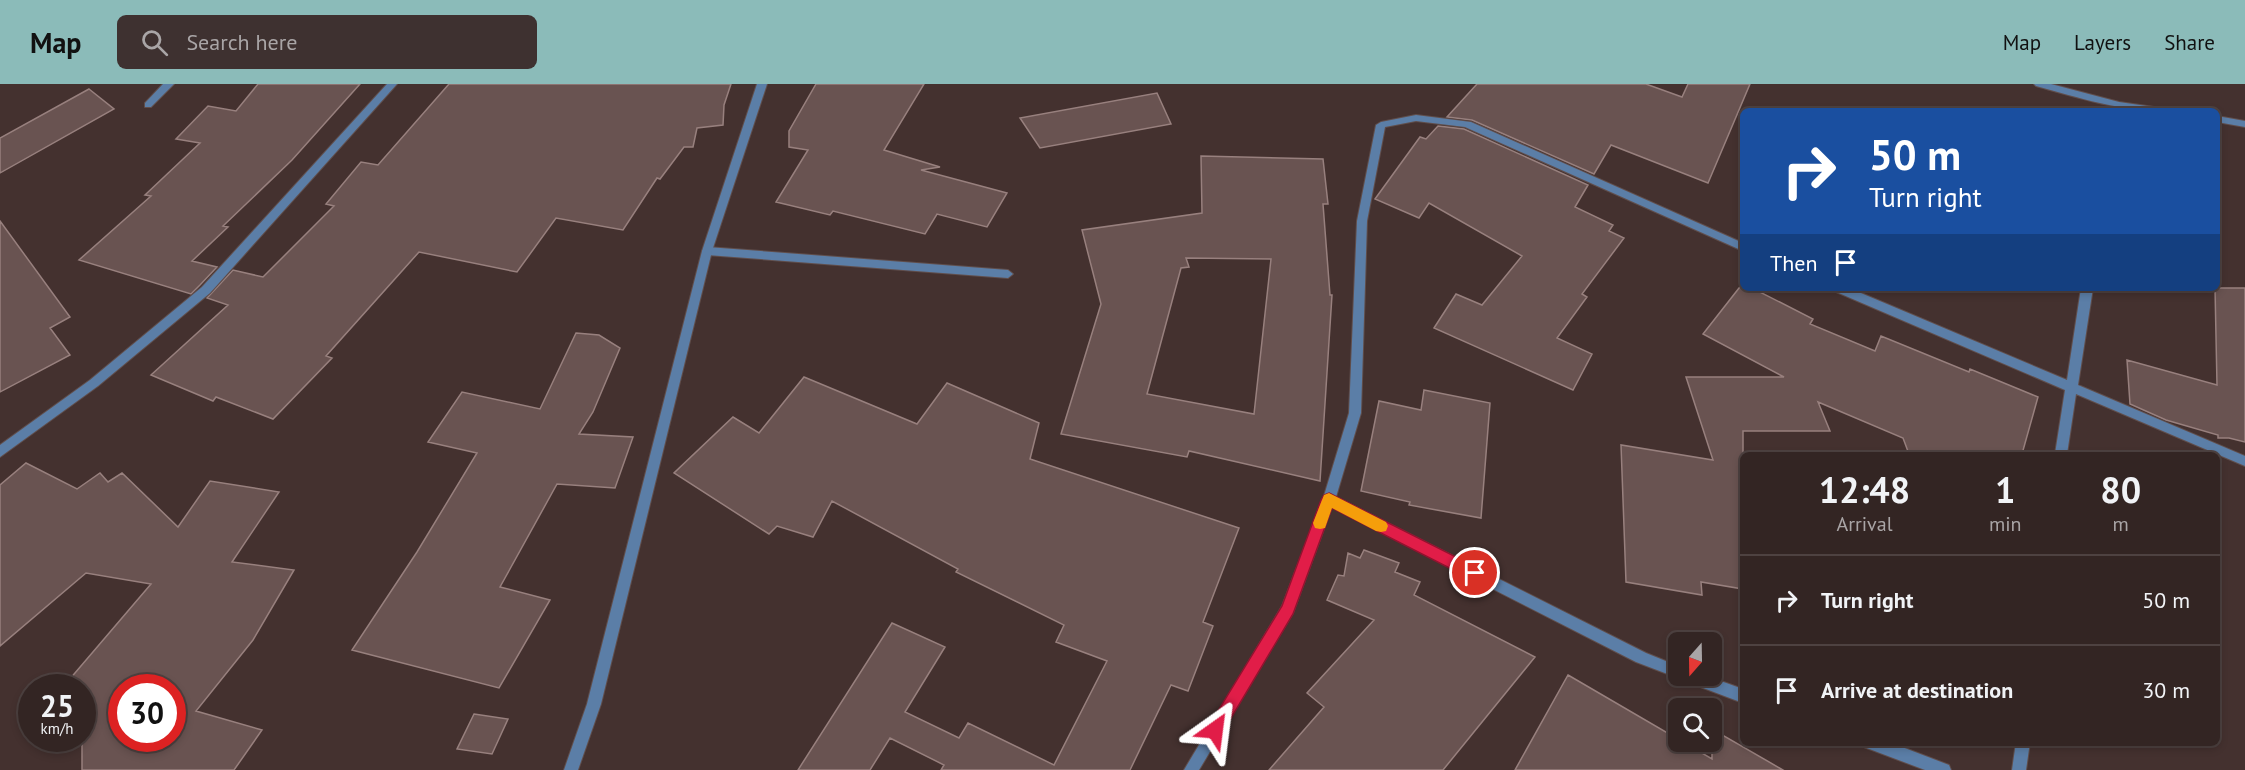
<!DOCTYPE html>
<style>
body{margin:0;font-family:"PT Sans",sans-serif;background:#3e3130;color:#f1f3f6;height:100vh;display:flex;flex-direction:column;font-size:22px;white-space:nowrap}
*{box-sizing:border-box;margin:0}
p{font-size:20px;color:#a9a5a6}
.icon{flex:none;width:33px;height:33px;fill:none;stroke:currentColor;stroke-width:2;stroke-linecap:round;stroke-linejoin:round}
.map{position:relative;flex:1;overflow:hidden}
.details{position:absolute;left:1740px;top:368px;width:480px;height:294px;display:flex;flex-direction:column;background:#332523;border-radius:9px;box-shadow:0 3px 9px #0003,0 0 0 2px #4e4241}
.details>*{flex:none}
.guide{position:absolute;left:1740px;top:24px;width:480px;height:183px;border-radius:9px;box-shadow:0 3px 9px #0003,0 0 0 2px #4e4241;background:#1a4fa0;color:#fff;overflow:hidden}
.needle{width:39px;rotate:200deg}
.buttons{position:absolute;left:1668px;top:548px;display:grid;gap:12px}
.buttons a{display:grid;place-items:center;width:54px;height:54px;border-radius:9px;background:#332523;box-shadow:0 3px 9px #0003,0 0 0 2px #4e4241;font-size:30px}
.speed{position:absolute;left:18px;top:590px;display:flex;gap:12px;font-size:30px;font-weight:700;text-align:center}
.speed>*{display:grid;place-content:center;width:78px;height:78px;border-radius:50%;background:#332523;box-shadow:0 3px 9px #0003,0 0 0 2px #4e4241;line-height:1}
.speed small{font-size:15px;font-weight:400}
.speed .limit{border:9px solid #d22;background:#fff;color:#111}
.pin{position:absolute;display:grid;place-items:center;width:51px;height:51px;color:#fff;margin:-26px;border:3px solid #fff;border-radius:50%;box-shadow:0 2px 6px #0007}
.me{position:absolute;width:66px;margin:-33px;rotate:31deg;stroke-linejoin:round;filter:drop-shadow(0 0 4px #0008)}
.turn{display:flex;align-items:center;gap:21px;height:126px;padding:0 30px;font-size:27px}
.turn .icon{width:78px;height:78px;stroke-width:2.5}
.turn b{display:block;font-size:42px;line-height:51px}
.then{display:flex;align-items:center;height:57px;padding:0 30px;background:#0003;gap:12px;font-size:22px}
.eta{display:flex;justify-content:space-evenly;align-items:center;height:102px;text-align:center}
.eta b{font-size:36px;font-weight:600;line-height:42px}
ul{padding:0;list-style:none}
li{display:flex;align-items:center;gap:18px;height:90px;padding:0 30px;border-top:2px solid #4e4241}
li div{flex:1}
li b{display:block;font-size:22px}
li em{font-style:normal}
header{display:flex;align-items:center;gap:36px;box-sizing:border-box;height:84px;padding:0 30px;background:#8bbbb9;color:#111}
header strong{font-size:28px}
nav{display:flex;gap:33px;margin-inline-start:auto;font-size:21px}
.search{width:420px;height:54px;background:#3e3130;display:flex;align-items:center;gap:15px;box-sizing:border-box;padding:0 21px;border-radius:9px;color:#a9a5a6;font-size:22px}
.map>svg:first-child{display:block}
</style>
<header>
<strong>Map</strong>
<div class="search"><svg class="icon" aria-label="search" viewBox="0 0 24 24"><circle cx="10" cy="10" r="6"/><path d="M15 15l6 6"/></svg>Search here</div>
<nav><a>Map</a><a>Layers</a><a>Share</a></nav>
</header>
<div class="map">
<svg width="2245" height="686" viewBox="0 0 2245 686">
<rect width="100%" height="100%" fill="#44312f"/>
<path fill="#695351" stroke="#98807e" stroke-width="1.5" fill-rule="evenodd" d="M258,0H360L292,76L223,142L228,143L192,177L217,183L200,201L191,210L79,176L151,112L145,111L200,59L176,55L208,22L236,27Z
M449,0H731L724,21L723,41L697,44L693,63H684L660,95L657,94L623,146L556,134L517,188L419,168L326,272L332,274L273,335L216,313L213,317L151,291L228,221L207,214L233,186L263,193L334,122L326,120L361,78L378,81Z
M816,0H924L884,66L940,83L921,86L1007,109L987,143L937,130L925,150L833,127L830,131L776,118L808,66L789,63V47Z
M1477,0H1646L1682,13L1688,0H1750L1708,99L1611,61L1594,90L1472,36L1447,33Z
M89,5L114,25L0,89V54Z
M1157,9L1171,40L1040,64L1020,34Z
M1438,42L1464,45L1588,101L1575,123L1613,141L1609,147L1624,154L1582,210L1587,213L1557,254L1592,270L1573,306L1434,244L1456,210L1482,221L1522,172L1429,119L1419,134L1375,115L1420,53L1426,55Z
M1201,72L1323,75L1328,120H1323L1330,211H1332L1320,397L1189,367L1187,373L1061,350L1101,220L1082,146L1202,129ZM1186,174L1271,175L1254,330L1147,310L1181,184L1189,183Z
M0,137L70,233L50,244L70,271L0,308Z
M1743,199V204H1752L1813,235L1810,240L1875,267L1881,252L1969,288L1970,285L2038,313L2022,370H1909L1903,354L1818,318L1830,347H1743V505L1701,498L1702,511L1626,498L1621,361L1713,376L1686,293H1784L1703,250Z
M2215,204H2245V358L2229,354H2218V351L2166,336L2130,320L2127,276L2217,301Z
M576,249L599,251L620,264L593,328L579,350L633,353L615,404L557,400L500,503L550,516L499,604L352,566L417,468L477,369L428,358L462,308L540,325Z
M804,293L917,340L947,299L1039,339L1030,375L1239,444L1203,538L1213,542L1188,607L1171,601L1130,686H941L944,681L890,654L870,686H798L892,539L945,563L905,628L959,654L968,639L1054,681L1107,577L1056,558L1064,541L956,488L958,485L832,417L813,453L777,442L769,450L674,389L733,333L759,349Z
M1424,306L1490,319L1481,434L1409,421L1410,418L1361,407L1379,317L1421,326Z
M26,379L77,405L100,389L108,398L122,389L178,443L210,397L279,408L232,478L294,486L253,556L196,627L262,646L234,686H82V603H63L151,500L86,489L0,562V401ZM122,603H172V654H122Z
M1364,466L1399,479L1395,488L1420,498L1414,511L1535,573L1443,686H1269L1324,623L1307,609L1374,536L1327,516L1338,491L1344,492L1348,469L1360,474Z
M1568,591L1712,675V645L1783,686H1515Z
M474,630L508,635L492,670L457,665Z"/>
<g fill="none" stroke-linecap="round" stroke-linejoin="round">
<defs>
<path id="lane" d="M707,163L1008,186L1013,190L1008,194L707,171L702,167Z"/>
<path id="street" d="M163,0H174L151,23H145V19Z
M387,0H397L210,209L98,302L0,373V361L90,296L202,203Z
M757,0H767L712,167L601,620L578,686H564L587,620L702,167Z
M2034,0H2051L2119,18L2161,24L2166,27C2119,27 2080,14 2036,2Z
M1416,31L1471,38L1743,159V167L1465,43L1416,37L1385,43L1367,137L1361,329L1336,413L1646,569L1678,582V591H1704L1743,605V619L1682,596L1681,593L1678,594L1636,578L1332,423L1293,529L1199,686H1184L1282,522L1323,415L1349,329L1357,137L1376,41L1381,38Z
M2217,32L2245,37V43L2217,38Z
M1832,204H1849L2067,296L2081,204H2093L2078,301L2245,372V382L2076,310L2067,370H2055L2065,306L1834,207Z
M1862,658H1889L1949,681L1951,686H1925L1864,663Z
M2016,658H2030L2026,686H2012Z"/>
</defs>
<use href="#lane" stroke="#604e4c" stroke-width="2"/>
<use href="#street" stroke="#604e4c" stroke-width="2"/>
<use href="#lane" fill="#5b7ea7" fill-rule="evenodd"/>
<use href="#street" fill="#5b7ea7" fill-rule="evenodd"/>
</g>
<path fill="#e11d48" stroke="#92132f" stroke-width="1.5" d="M1329,409L1480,485L1482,489L1480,494L1475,496L1469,494L1332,424L1293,530L1221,651L1215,654L1210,651L1207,646L1210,640L1282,522L1321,416L1324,411Z"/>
<path fill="#f59e0b" d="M1329,409L1386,438L1388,442L1386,447L1381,448L1376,447L1332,424L1325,444L1320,445L1315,444L1313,439L1324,411Z"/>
</svg>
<div class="buttons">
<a><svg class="needle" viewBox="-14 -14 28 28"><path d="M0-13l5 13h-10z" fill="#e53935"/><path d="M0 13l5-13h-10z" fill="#a9a5a6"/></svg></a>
<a><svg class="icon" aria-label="search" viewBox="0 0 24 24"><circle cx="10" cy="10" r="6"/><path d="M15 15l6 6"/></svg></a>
</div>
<div class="speed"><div>25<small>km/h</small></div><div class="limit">30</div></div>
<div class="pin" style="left:1475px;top:489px;background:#d93025"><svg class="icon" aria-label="arrive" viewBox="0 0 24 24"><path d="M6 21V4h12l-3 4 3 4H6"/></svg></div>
<svg class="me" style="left:1215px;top:646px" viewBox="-20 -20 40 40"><path d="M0-17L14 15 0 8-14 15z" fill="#e11d48" stroke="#fff" stroke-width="4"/></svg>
<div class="guide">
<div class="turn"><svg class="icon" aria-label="right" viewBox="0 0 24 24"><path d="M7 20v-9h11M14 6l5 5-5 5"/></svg><div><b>50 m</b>Turn right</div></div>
<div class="then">Then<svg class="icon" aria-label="arrive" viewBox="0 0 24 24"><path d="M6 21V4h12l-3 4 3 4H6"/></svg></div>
</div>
<section class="details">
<div class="eta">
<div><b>12:48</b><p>Arrival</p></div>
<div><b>1</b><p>min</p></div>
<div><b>80</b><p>m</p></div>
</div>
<ul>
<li><svg class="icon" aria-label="right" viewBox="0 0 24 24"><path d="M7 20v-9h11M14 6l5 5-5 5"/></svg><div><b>Turn right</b></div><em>50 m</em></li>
<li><svg class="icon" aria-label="arrive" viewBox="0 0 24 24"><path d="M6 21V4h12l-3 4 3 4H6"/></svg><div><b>Arrive at destination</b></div><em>30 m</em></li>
</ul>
</section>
</div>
